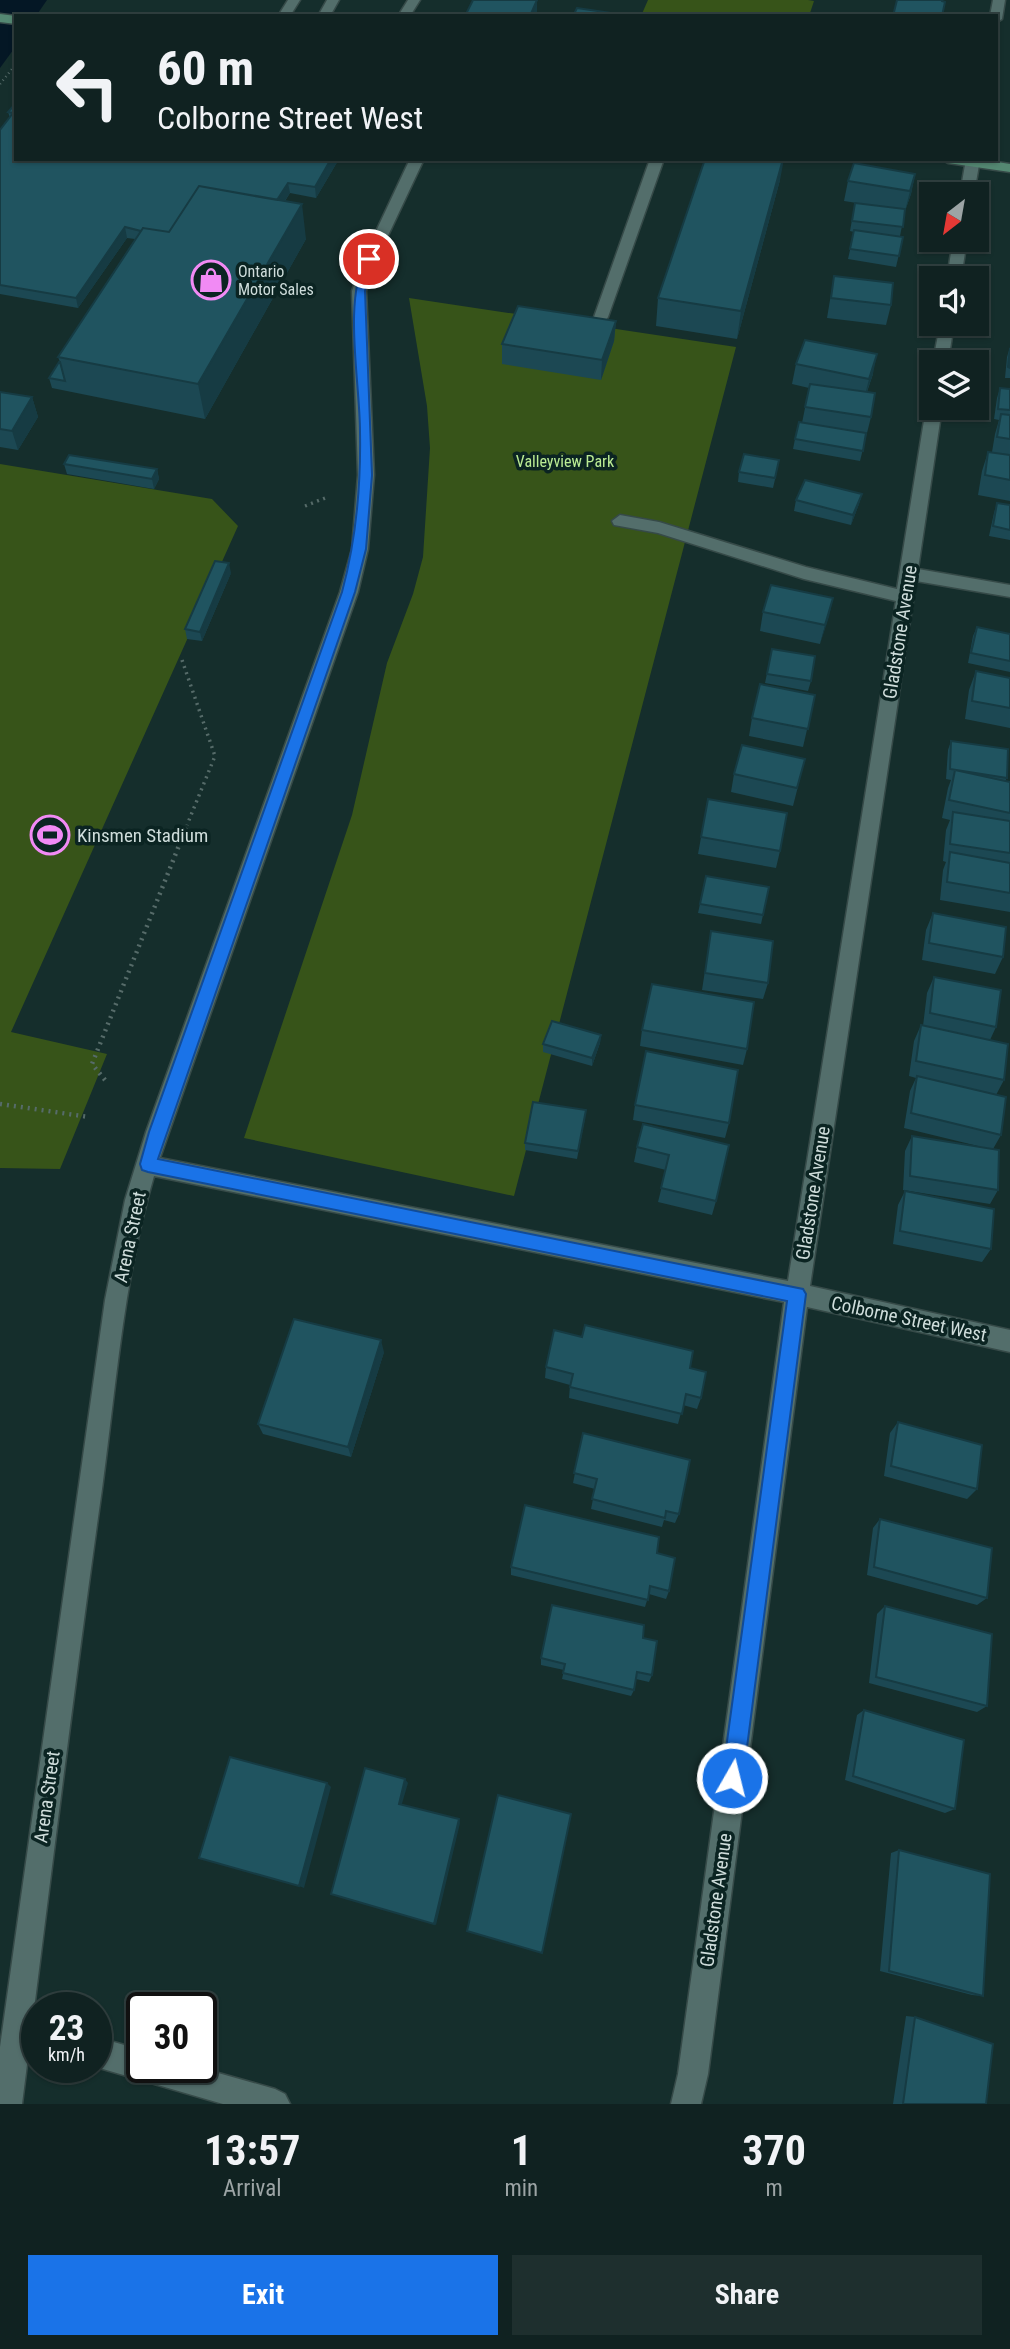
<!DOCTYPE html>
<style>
body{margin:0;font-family:"Roboto Condensed",sans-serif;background:#1e2f2e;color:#f1f3f6;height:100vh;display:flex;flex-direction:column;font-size:26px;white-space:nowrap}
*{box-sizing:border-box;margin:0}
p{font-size:23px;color:#9ca4a5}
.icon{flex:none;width:38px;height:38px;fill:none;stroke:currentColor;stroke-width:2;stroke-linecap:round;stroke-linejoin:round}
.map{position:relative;height:2104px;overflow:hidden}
.sheet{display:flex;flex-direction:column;background:#102221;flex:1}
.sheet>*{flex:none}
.top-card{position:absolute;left:14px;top:14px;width:984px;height:147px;border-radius:0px;box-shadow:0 2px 5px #0004,0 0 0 2px #303f3f;background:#102221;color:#f1f3f6;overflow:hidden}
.needle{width:46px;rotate:211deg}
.tools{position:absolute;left:919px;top:182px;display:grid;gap:14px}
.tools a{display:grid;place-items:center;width:70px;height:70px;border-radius:0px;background:#102221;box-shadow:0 2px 5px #0004,0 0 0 2px #303f3f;font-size:35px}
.speed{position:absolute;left:21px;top:1992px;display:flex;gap:14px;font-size:35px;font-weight:700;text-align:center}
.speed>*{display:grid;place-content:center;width:91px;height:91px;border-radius:50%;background:#102221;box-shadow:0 2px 5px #0004,0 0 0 2px #303f3f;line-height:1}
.speed small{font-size:18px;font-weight:400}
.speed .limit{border:4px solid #111;border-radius:10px;background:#fff;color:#111}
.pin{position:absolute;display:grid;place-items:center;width:60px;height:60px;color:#fff;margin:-30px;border:4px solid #fff;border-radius:50%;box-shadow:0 2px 7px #0007}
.me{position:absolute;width:77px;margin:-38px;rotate:8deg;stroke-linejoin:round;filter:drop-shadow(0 0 5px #0008)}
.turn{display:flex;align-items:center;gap:24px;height:147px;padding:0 28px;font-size:32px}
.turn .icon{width:91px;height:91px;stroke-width:2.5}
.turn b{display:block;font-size:49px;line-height:60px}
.eta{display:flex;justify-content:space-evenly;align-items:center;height:119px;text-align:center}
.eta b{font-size:42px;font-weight:700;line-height:49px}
.primary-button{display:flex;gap:14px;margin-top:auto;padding:14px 28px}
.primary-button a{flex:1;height:80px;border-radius:0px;background:#1a73e8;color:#fff;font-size:28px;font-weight:700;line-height:80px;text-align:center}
.primary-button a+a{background:#1e2f2e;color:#f1f3f6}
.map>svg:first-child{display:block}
</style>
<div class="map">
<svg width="1010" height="2104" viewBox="0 0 1010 2104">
<rect width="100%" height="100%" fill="#152e2c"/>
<path fill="#375419" d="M648,0H808L814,1L809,16H641Z
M409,298L736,347L514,1196L244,1138L352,815L387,663L413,594L423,557L430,448L427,406Z
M0,464L212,499L238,526L11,1032L107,1054L60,1169L0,1168Z"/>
<path fill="#041725" d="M0,0H47L36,16H16V46L0,68Z"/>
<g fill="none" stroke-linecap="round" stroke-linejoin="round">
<defs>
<path id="minor" d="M288,0H300L290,16H278Z
M327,0H339L330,16H318Z
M408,0H420L410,16H398Z
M993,0H1005L1002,19L996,23V16H990Z
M410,159H424L377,259L366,291L374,475L368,549L358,592L160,1158L788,1281L896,601L804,579L658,533L614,525L612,521L620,515L659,522L806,567L897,589L926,408L931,404V408H942L918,569L1010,585V597L916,581L810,1286L1010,1330V1352L807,1307L708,2074L701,2104H671L678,2074L784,1302L154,1176C124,1276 116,1386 102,1489C73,1694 48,1899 22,2104H0V2047L105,1300L125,1200L146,1132L340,592L352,549L358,475L352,291L363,259Z
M650,159H664L608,317L606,320H596L594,317Z
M966,159H980L974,194H960Z
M953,240H967L961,278H947Z
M940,324H954L948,362H933Z
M96,2037L142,2050V2067H197L275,2089L285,2094L290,2104H223L96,2067Z"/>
<path id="major" d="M0,14L16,16V24L0,22Z
M941,159H978L1010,164V172L948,163Z"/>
</defs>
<use href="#minor" stroke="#364a48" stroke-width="3"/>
<use href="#major" stroke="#364a48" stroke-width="3"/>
<path stroke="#566b69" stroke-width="2.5" stroke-dasharray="1 3.5" stroke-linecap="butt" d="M0,84L16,64"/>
<path stroke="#566b69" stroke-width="3.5" stroke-dasharray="2 4.5" stroke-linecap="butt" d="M305,506L325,498
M182,660L215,756L187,825"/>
<path stroke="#566b69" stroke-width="4.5" stroke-dasharray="2 5" stroke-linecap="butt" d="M105,1080L92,1064L188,823
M0,1104L89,1117"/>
<use href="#minor" fill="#536e6b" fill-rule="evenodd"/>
<use href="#major" fill="#548872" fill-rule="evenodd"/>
</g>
<path fill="#1c4853" d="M8,112L339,159L316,198L290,193L285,201L306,239L205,419L52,388L49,378L60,362L58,357L135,239L127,238L78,308L0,294V130L10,118Z
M915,174L911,194L905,211L900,236L903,237L896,267L848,259L854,232L850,231L855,203L870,205L844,201L848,181Z
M780,180L737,339L656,326L658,298Z
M834,276L891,305L886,325L827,318Z
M616,321L614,341L601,380L502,364V344Z
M1010,347V378H1005L1007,357Z
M796,364L873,374L867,392L871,417L860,461L793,449L795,439L802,423L809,388L792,384Z
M1000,388L1010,389V501L978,495L982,471L988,452H992L995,434L999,420L994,419L997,398Z
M0,392L32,397L38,417L18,450L0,447Z
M64,464L157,469L159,479L154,489L67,474Z
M777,471L773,488L738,482L739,472Z
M862,494L859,504L851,525L794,511L796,500Z
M997,503L1010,505V540L989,536L994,513Z
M231,573L202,641L187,639L185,629Z
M833,598L820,644L760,631L763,612Z
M977,627L1010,634V672L968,663L973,636Z
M772,649L811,681L808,691L765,683Z
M976,671L1010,678V728L965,719L969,690Z
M815,695L803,747L749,736L752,718Z
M951,741L1007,778L1005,781L1010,782V912L940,900L943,870L946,862L943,861L946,830L950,820L942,818L948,788L951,780L946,779L948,750Z
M805,759L793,806L731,792L734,774Z
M708,799L780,851L776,868L698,854Z
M706,876L763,915L761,924L698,913Z
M933,913L1003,957L995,974L922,960L926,930Z
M711,931L768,983L763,999L702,990Z
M934,977L996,1027L990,1040L1004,1080L996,1095L1001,1135L993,1149L998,1190L990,1204L903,1190L905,1151L912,1136L982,1147L904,1128L910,1091L916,1078L909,1076L914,1041L921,1025L923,1026L927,993Z
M642,1030L747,1049L743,1065L640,1046Z
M601,1035L600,1043L592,1066L543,1052V1044Z
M635,1105L729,1123L725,1138L633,1120Z
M585,1118L577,1159L525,1150V1143Z
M643,1124L716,1201L712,1215L658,1202L666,1170L634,1162L637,1147Z
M905,1191L991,1249L982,1262L893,1244L898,1205Z
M384,1352L351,1457L263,1434L258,1424Z
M546,1367L690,1368L701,1398L697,1409L683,1405L678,1424L569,1398L570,1385L545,1378Z
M898,1422L977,1489L967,1499L884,1476L890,1433Z
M583,1433L679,1514L675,1523L664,1520L662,1527L591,1509L595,1489L573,1483Z
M880,1519L987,1598L977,1605L867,1575L873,1528Z
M657,1553L669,1591L666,1599L649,1594L645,1607L511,1575V1567Z
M885,1606L987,1706L977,1712L869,1683L877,1614Z
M643,1638L652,1675L649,1682L636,1679L634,1690L631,1696L562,1679L564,1670L541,1665V1658Z
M864,1710L955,1809L945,1813L845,1780L857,1715Z
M899,1850L983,1996L972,1995L880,1971L891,1853Z
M906,2016L915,2017L986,2104H893Z"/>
<path fill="#163b43" d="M537,0V16H530Z
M331,159H339L316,198L315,187Z
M783,159H784L780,180L737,339L741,311Z
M915,174L911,194L905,211L910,191Z
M288,183L290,193L264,231L263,221Z
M302,204L306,239L205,419L198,384Z
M125,227L127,238L78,308L76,298Z
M616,321L614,341L601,380L602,360Z
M877,354L873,374L864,399L869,379Z
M32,397L38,417L18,450L12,431Z
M157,469L159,479L154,489L152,479Z
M862,494L859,504L851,525L853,515Z
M229,563L231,573L202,641L200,632Z
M833,598L829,617L820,644L825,625Z
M601,1035L600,1043L592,1066V1058Z
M381,1340L384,1352L351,1457L348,1447Z
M405,1779L408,1783L401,1807L399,1804Z
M327,1783L331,1787L304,1888L299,1886Z
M459,1819L460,1823L436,1925L434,1924Z"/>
<path fill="#205460" stroke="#163b43" stroke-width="2" d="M473,0H537L530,16H465Z
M897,0H942V1L945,2L942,16H893Z
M577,8L618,14L617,16H573Z
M16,103V159H331L315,187L288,183L277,200L199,186L169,232L143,228L141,231L125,227L76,298L0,285V130L13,113L8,112Z
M705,159H783L741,311L658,298Z
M854,163L915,174L910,191L848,181Z
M199,186L302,204L198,384L58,357L143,228L169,232Z
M855,203L905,209L903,227L852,221Z
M854,230L903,237L899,256L850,249Z
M834,276L893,283L891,305L831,298Z
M518,306L616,321L602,360L502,344Z
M805,340L877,354L869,379L796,364Z
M1010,348V368L1008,367Z
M59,362H60L65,381L49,378Z
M810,384L875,393L871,417L805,407Z
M1000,388L1010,389V410L998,409Z
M0,392L32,397L12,431L0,429Z
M1001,414L1010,415V439L997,437Z
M799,422L866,433L863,451L795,439Z
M988,452L1010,455V480L985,475Z
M744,454L779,460L775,478L739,472Z
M69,455L157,469L152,479L64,464Z
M805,480L862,494L853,515L796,500Z
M997,503L1010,505V530L993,526Z
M215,561L229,563L200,632L185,629Z
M771,585L833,598L825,625L763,612Z
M977,627L1010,634V661L971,653Z
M772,649L815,656L811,681L767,674Z
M976,671L1010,678V708L972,701Z
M760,684L815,695L808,729L752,718Z
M951,741L1008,749L1007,778L950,769Z
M742,745L805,759L797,788L734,774Z
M955,770L1010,782V813L949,800Z
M708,799L787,813L780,851L701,837Z
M953,812L1010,821V853L950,844Z
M950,852L1010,863V893L947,882Z
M706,876L769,887L763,915L700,904Z
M933,913L1006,927L1003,957L929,943Z
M711,931L773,941L768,983L705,973Z
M934,977L1001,990L996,1027L930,1013Z
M652,984L754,1002L747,1049L642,1030Z
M552,1021L601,1035L592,1058L543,1044Z
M921,1025L1008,1044L1004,1080L916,1061Z
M646,1051L738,1070L729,1123L635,1105Z
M917,1076L1006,1097L1001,1135L911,1113Z
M533,1102L586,1110L578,1151L525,1143Z
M643,1124L729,1145L716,1201L661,1188L669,1155L637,1147Z
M912,1136L999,1150L998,1190L910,1176Z
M905,1191L994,1209L991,1249L900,1231Z
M294,1319L381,1340L348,1447L258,1424Z
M585,1325L693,1351L690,1368L706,1372L701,1398L686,1394L682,1414L570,1387L573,1374L546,1367L554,1330L582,1337Z
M898,1422L982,1445L977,1489L891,1466Z
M583,1433L690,1460L679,1514L666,1511L665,1518L592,1499L597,1479L574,1473Z
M525,1505L659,1537L657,1553L675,1558L669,1591L650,1586L648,1600L511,1567Z
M880,1519L992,1548L987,1598L874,1567Z
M552,1605L644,1625L643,1638L657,1641L652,1675L637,1672L634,1690L563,1673L565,1664L541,1658Z
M885,1606L992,1634L987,1706L876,1677Z
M864,1710L964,1740L955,1809L853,1776Z
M230,1757L327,1783L299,1886L199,1858Z
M365,1768L405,1779L399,1804L459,1819L434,1924L331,1894Z
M498,1795L571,1814L542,1953L467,1931Z
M899,1850L990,1874L983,1996L889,1971Z
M915,2017L993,2044L986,2104H903Z"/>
<path fill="#1a73e8" stroke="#114b97" stroke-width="2" d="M366,257L375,259L365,291L372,475L366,549L355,592L158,1159L803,1289L806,1294L743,1778L740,1786L732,1789L725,1786L722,1778L787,1301L148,1172L142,1170L140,1164L149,1132L342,592C356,540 361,487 360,432C360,381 343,302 366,257Z"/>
<defs>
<symbol id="shop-ring" viewBox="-11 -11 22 22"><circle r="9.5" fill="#0b2422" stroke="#f18af4" stroke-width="1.5"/><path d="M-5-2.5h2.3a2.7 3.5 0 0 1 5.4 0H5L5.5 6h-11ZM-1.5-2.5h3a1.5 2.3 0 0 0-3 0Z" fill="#f18af4"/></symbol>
<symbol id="stadium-ring" viewBox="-11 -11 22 22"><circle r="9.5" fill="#0b2422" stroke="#f18af4" stroke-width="1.5"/><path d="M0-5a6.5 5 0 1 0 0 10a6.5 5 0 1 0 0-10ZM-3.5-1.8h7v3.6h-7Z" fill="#f18af4"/></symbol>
</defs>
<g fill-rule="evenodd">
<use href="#shop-ring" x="189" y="258" width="44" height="44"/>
<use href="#stadium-ring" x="28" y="813" width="44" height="44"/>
</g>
<g text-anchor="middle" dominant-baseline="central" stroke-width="7" stroke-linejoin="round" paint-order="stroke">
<g font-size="16" fill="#cfdddb" stroke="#0b2422" text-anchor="start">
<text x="238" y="271">Ontario<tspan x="238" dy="18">Motor Sales</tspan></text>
</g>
<g font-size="16" fill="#bbec94" stroke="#0b2422">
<text x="565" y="461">Valleyview Park</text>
</g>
<g font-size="19" fill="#cfdddb" stroke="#0b2422">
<text transform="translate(900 632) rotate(-81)">Gladstone Avenue</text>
<text transform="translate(813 1193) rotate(-81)">Gladstone Avenue</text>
<text transform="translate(130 1237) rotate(-78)">Arena Street</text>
<text transform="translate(909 1319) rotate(12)">Colborne Street West</text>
<text transform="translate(47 1797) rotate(-82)">Arena Street</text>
<text transform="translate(716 1900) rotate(-82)">Gladstone Avenue</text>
</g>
<g font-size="19" fill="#cfdddb" stroke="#0b2422" text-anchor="start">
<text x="77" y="835">Kinsmen Stadium</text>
</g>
</g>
</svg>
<div class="tools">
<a><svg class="needle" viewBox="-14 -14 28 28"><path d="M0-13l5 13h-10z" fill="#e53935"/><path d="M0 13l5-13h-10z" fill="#9ca4a5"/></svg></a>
<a><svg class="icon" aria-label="sound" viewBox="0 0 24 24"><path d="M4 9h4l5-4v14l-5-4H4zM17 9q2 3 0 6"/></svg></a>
<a><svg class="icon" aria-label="layers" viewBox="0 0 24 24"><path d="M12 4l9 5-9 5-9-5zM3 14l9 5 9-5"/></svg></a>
</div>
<div class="speed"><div>23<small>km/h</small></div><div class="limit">30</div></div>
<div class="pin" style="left:369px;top:259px;background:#d93025"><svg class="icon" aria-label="arrive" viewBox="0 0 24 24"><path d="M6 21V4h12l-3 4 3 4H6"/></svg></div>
<svg class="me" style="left:732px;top:1778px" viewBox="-20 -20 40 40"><circle r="17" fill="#1a73e8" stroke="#fff" stroke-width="3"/><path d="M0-11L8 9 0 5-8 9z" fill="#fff"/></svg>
<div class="top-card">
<div class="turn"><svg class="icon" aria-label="left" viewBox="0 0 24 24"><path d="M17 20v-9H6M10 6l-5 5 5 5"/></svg><div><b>60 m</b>Colborne Street West</div></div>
</div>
</div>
<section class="sheet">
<div class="eta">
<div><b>13:57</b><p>Arrival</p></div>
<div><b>1</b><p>min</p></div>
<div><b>370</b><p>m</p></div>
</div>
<div class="primary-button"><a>Exit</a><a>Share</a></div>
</section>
